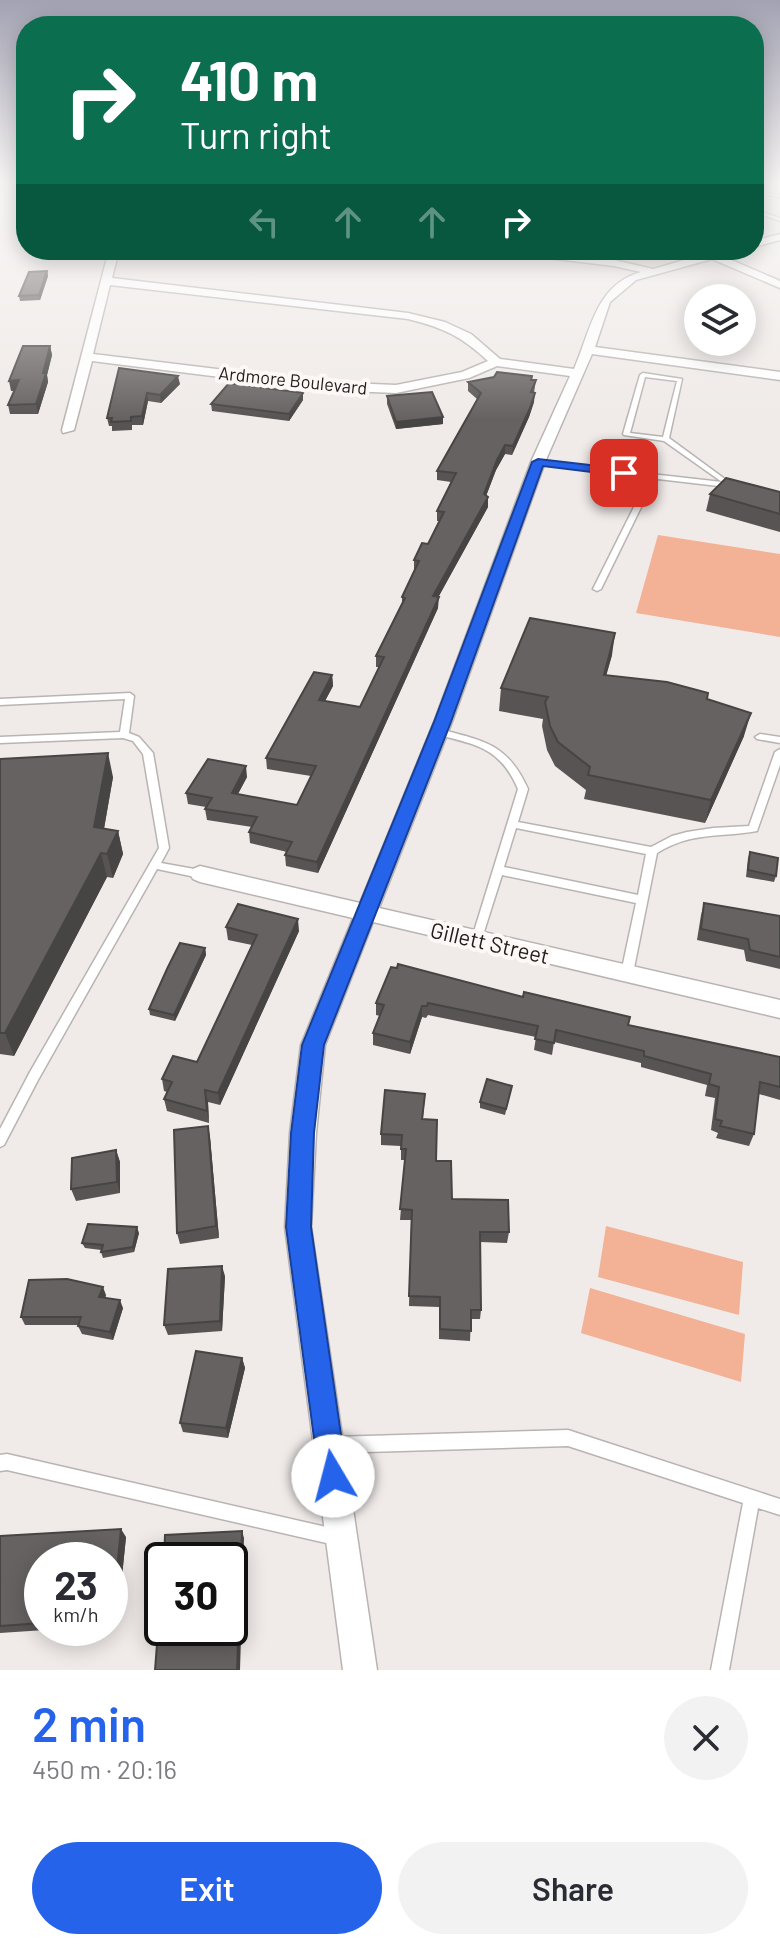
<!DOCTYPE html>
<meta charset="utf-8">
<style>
body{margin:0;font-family:Barlow,sans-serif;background:#f2f2f3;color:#2b2b33;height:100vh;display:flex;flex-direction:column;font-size:30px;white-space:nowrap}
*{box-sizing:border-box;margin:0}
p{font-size:26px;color:#7c7c81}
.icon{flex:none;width:44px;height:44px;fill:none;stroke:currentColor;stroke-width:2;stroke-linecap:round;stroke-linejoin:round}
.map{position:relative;height:1670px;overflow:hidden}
.panel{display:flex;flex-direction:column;background:#fff;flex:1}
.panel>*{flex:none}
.banner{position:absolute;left:16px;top:16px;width:748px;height:244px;border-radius:32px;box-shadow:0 4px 20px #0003;background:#0b6e4f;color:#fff;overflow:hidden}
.buttons{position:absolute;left:684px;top:284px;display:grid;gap:16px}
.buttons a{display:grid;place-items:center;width:72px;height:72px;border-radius:50%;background:#fff;box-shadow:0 4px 20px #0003;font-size:40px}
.speed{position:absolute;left:24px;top:1542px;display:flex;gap:16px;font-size:40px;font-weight:700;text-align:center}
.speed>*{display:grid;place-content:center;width:104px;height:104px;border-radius:50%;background:#fff;box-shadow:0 4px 20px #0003;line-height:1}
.speed small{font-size:20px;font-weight:400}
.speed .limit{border:4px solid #111;border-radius:12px;background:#fff;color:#111}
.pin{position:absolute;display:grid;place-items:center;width:68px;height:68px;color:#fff;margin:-34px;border-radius:16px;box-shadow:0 4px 12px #0006}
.me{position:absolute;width:88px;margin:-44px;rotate:352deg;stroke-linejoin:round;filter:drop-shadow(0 0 6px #0008)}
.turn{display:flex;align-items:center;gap:28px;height:168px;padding:0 32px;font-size:36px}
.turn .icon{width:104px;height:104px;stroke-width:2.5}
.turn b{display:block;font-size:56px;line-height:68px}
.lanes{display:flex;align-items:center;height:76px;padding:0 32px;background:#0003;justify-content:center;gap:40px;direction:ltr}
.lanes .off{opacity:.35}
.round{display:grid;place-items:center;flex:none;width:84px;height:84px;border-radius:42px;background:#f2f2f3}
.overview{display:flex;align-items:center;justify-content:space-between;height:136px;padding:0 32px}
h1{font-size:48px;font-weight:600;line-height:60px;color:#2563eb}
.cta{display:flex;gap:16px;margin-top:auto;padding:16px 32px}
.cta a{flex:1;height:92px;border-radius:48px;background:#2563eb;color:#fff;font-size:32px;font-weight:600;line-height:92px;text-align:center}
.cta a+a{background:#f2f2f3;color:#2b2b33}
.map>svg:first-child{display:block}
</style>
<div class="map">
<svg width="780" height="1670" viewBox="0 0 780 1670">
<rect width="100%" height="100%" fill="#f0ebe9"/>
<path fill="#f3b195" d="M658,535L780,554V637L636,613Z
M606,1226L743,1262L739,1315L598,1277Z
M590,1288L745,1334L741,1382L581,1333Z"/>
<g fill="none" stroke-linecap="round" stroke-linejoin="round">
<defs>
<path id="lane" d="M754,191L780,195V197L754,193Z
M754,209L780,218V221L754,212Z
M643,373L682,379L669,438L733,485L727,487L658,479L650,489L601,589L597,591L593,589L643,489L652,478L538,464L535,462L536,461L722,482L664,441L624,435L623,434L640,375ZM645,377L677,381L663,437L630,433Z
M130,693L134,696L129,733L139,737L153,753L169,848L161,863L200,870L204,871L205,874L204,877L200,878L157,869L38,1080L4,1145L0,1147V1129L30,1072L159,848L143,754L133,741L123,738L0,743V737L120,732L125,699L0,705V699Z
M439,729C484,741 507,743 528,789L518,822L651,847L672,836L687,832L713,828L749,826L775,752L780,749V765L757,831C719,838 693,831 657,853L633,973L631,976L627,977L623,976L621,973L636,903L502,875L482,938L481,941H473L472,938L518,789C500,747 476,745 436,734L434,732L436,730ZM516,828L646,854L638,895L504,867Z
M760,734L780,737V743L757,739L755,737Z
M568,1430L780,1499V1515L758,1508L729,1670H711L743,1503L568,1446L333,1453L328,1450L325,1445L328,1440L333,1437Z
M7,1454L335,1529L341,1531L343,1537L341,1543L335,1545L7,1470L0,1471V1455Z"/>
<path id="street" d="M780,234V240L754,247V241Z
M109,250H119L112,278L408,313L445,322L471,334L500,359L574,369C591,331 595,285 641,272L614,266L481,250H515L614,260L653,269L712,252L737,250L722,256L780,281V288L712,259L636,280L610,302L595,347L780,372V380L592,354L545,462L452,722L379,908L780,1000V1018L373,922L325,1045L316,1133L311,1227L377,1670H343L285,1227L290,1133L301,1045L353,918L200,882L193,879L190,874L193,869L200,866L360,903L434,722L531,462L570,376L497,366L469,378L396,393L325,390L92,361L74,430L63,433L62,430ZM110,285L408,319C444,328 461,336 488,361L462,372L396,385L325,382L93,354Z"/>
</defs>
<use href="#lane" stroke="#b9b4b2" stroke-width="3"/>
<use href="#street" stroke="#b9b4b2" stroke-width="3"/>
<use href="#lane" fill="#fff" fill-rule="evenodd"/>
<use href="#street" fill="#fff" fill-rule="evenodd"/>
<defs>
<path id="rail" d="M0,189L2,185"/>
</defs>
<use href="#rail" stroke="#42403f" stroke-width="4"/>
<use href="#rail" stroke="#fdf8f6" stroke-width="3" stroke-dasharray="9" stroke-linecap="butt"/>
</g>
<path fill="#585453" d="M47,271L48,276L40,300L20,301L19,296Z
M50,346L52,355L47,375L48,382L38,414H10L8,405L14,390L11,391Z
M119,368L180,384L161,403L148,401L143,425H132V430L112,431V426H109L107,418Z
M532,376V380H536L534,393V402L529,417L512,455L505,454L496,470L486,496L488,507L438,597V608L318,873L286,866L285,855L287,852L250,843L249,832L252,827L207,820L205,809L206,807L188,804L186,793L247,777L238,794L297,805L311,776L267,769L266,758L332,675L333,686L325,701L360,707L380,667H376V656L402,604V597L415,570H414V560L428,544L440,521H437V511L451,482L437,480V471L477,399L468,391V382Z
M303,393V400L289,421L212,411L211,404Z
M387,396L443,417V424L396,429L387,404Z
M780,492V532L706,511L710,494Z
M612,655L606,675L707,699L744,736L705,823L584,799L586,790L555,766L547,750L542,726L543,719L499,711L501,688Z
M0,759L113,777L104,829L118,831L123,854L113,878L107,877L14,1056L0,1054Z
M750,852L776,876L774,882L746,877L748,858Z
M704,903L780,916V969L746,961L744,950L697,940L701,915Z
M226,927L299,931L220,1105L208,1102L209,1123L167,1111L164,1099L167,1092L164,1091L162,1079L197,1062L252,945L228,940Z
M205,948L206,955L175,1021L150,1015L149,1009Z
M391,967L628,1025L780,1057V1100L759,1094L754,1134L749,1146L716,1138L718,1133L711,1130L715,1098L705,1096L707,1085L641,1067V1063L554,1042L552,1055L534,1050L536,1037L428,1015L426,1018L422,1017L410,1054L373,1045V1033L380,1016L376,1015V1003Z
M512,1086L505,1115L480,1108V1102Z
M425,1094L423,1119L436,1161L452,1199L509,1232L507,1243L480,1242L481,1310L480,1319H471L470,1341L439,1339V1307L409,1306L411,1220H400L405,1160H401V1146L381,1145V1134Z
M208,1126L210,1137L219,1238L180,1244L177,1233Z
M116,1150L120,1162V1193L76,1201L71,1189Z
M139,1233L134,1252L103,1258L101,1252V1250L85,1248L82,1243Z
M225,1276L222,1331L168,1335L164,1325Z
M106,1295L105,1298L123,1308L113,1340L82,1334L78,1326V1325H25L21,1317Z
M242,1358L245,1368L228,1438L183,1432L180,1423Z
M0,1536L126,1537L117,1625L110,1626V1560H42V1628H75L0,1633Z"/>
<path fill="#474544" d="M47,271L48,276L40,300L39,295Z
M50,346L52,355L47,375L48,382L38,414L36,404Z
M178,376L180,384L161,403L160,395Z
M19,380L21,390L11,391L9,381Z
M147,393L148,401L143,425L142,416Z
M303,393V400L289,421V414Z
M535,393L534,402L529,417L512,455L513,446Z
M443,417V424L396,429V422Z
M505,445V454L496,470L483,504L484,494L497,460Z
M488,497V507L433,607V596Z
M439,597L438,608L318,873L317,862Z
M615,633L612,655L600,698L604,675Z
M332,675L333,686L320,710L319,700Z
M751,713L744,736L705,823L711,800Z
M108,753L113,777L100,851L94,827Z
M246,766L247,777L233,803L232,793Z
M118,831L123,854L113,878L107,854Z
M101,853L107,877L14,1056L5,1033Z
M298,919L299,931L220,1105L218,1093Z
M205,948L206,955L175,1021L174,1015Z
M422,1006V1017L410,1054V1042Z
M205,1090L208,1102L209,1123L207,1111Z
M208,1126L210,1137L219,1238L216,1226Z
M116,1150L120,1162V1193L117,1182Z
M137,1227L139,1233L134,1252L133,1247Z
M222,1266L225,1276L222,1331L220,1321Z
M103,1287L106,1295L103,1305L99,1297Z
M120,1300L123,1308L113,1340L110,1332Z
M242,1358L245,1368L228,1438L226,1428Z
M121,1529L126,1537L117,1625L112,1619Z
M242,1531L244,1538L240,1670H237Z"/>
<path fill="#666261" stroke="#474544" stroke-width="2" d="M47,271L39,295L19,296L29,272Z
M23,346H50L43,373H46L36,404L8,405L19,380L9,381Z
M119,368L178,376L160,395L147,393L142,416L131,417V421L111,422L112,418H107Z
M497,372L532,376L531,380H536L531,392L535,393L530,408L513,446L505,445L497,460L484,494L488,497L433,596L439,597L317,862L285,855L292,842L249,832L257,817L205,809L212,798L186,793L208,759L246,766L232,793L297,805L316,766L266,758L314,672L332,675L319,700L360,707L384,657L376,656L405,598L402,597L419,561L414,560L422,543L428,544L444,512L437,511L456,473L437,471L481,393L468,382L494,377Z
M229,383L303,393L289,414L211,404Z
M432,392L443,417L396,422L387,396Z
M726,478L780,492V514L710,494Z
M530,618L615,633L604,675L667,682L708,693L707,699L751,713L711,800L588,775L590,767L558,742L550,726L545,702L548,697L501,688Z
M108,753L94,827L118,831L107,854L101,853L5,1033H0V759Z
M750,852L778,858L776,876L748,870Z
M704,903L780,916V957L750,950L748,939L701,929Z
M238,904L298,919L218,1093L205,1090L207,1111L164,1099L172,1082L162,1079L173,1056L197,1062L257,935L226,927Z
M180,943L205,948L174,1015L149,1009L167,969Z
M398,964L523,997L524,992L630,1017L628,1025L780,1057V1087L760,1082L754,1134L720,1126L722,1121L715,1119L719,1087L709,1084L711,1074L644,1056V1051L556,1030L554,1043L535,1039L538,1026L428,1003L427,1006H422L410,1042L373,1033L384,1005L376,1003L391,967L397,968Z
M487,1079L512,1086L506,1109L480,1102Z
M385,1090L425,1094L422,1119L437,1120L436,1161H451L452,1199L508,1200L509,1232H480L481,1310H471V1331L440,1329V1297L409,1296L412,1210L400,1209L406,1149H401L402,1135L381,1134Z
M208,1126L216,1226L177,1233L174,1130Z
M116,1150L117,1182L71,1189L72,1158Z
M88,1224L137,1227L133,1247L101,1252L103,1245L82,1243Z
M222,1266L220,1321L164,1325L168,1269Z
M67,1279L103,1287L99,1297L120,1300L110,1332L78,1326L81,1317H21L29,1280Z
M196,1351L242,1358L226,1428L180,1423Z
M121,1529L112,1619H110V1560H42V1623L0,1626V1536Z
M242,1531L237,1670H155L162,1580V1628H230V1560H164L165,1535Z"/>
<linearGradient id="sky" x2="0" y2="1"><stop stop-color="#a3a2b2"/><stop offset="0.44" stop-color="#f8f6f5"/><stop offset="1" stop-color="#f8f6f5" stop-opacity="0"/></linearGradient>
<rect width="780" height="419" fill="url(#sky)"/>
<path fill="#2563eb" stroke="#184099" stroke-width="2" d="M538,459L624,469L631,473L624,476L543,466L451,722L324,1045L314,1133L311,1227L347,1476L343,1486L333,1491L323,1486L319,1476L286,1227L291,1133L302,1045L434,722L532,462Z"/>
<g text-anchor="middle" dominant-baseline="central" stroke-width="8" stroke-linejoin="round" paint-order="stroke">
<g font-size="18" fill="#1f1d1d" stroke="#fdf8f6">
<text transform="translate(293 380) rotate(6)">Ardmore Boulevard</text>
</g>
<g font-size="22" fill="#1f1d1d" stroke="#fdf8f6">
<text transform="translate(490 942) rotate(13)">Gillett Street</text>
</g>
</g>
</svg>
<div class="buttons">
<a><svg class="icon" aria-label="layers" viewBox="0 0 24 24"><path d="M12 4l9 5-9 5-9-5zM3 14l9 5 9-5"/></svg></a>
</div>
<div class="speed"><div>23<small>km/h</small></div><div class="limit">30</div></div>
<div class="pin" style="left:624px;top:473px;background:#d93025"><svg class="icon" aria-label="arrive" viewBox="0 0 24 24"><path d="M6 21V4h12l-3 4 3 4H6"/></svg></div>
<svg class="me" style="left:333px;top:1476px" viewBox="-20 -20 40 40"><circle r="19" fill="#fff"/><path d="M0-13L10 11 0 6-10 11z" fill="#2563eb"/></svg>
<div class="banner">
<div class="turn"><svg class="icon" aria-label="right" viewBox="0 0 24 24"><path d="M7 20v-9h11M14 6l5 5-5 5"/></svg><div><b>410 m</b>Turn right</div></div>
<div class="lanes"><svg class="icon off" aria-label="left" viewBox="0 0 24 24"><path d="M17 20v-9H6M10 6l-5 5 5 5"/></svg><svg class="icon off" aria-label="ahead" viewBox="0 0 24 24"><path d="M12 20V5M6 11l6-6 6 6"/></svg><svg class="icon off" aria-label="ahead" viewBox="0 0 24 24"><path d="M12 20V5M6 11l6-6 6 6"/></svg><svg class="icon" aria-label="right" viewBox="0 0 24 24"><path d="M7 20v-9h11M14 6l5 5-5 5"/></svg></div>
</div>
</div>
<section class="panel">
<div class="overview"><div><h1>2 min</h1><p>450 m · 20:16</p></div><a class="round"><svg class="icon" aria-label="close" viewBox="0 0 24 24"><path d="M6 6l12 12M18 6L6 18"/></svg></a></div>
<div class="cta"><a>Exit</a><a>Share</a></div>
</section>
